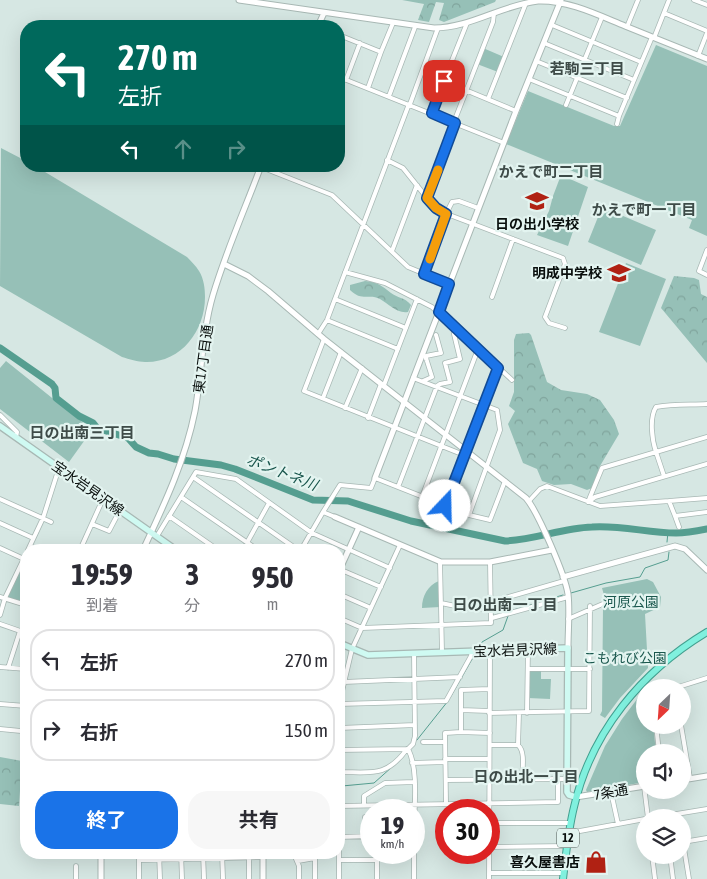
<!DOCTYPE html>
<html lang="ja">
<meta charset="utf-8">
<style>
body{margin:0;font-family:"Asap Condensed","Noto Sans JP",sans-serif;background:#f7f7f7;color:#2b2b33;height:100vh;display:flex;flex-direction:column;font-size:19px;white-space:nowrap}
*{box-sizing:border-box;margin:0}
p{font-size:16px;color:#7c7c81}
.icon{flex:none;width:28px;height:28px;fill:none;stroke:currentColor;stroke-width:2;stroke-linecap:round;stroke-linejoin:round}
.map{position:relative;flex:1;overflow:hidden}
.side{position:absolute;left:20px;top:544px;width:325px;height:315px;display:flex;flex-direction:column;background:#fff;border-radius:20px;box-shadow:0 5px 20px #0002}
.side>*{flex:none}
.banner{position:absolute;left:20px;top:20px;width:325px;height:152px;border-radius:20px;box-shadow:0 5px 20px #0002;background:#00695c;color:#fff;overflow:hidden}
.needle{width:32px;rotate:205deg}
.fabs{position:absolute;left:636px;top:679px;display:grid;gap:10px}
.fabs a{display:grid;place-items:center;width:55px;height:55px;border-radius:50%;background:#fff;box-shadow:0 5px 20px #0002;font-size:25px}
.speed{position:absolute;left:360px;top:799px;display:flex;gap:10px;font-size:25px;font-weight:700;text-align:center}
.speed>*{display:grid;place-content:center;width:65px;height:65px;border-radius:50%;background:#fff;box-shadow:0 5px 20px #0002;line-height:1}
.speed small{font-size:12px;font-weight:400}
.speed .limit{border:8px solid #d22;background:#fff;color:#111}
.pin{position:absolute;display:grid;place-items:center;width:42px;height:42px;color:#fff;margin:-21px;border-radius:10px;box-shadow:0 2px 8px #0006}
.me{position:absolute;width:55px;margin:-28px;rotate:21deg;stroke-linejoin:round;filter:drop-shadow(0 0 4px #0008)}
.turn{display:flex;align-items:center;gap:18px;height:105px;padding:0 15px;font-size:22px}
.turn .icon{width:65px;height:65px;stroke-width:2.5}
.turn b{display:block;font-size:35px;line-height:42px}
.lanes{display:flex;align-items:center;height:48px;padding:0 15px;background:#0003;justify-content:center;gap:25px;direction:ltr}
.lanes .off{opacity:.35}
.eta{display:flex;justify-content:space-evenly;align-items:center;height:85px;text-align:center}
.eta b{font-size:30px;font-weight:700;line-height:35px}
.button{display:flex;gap:10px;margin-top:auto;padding:10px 15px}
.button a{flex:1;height:58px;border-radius:20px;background:#1a73e8;color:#fff;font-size:20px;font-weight:700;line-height:58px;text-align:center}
.button a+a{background:#f7f7f7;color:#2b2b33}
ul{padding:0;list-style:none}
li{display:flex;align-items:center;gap:15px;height:62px;margin:0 10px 8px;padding:0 5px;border:2px solid #e1e1e2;border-radius:20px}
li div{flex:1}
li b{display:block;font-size:19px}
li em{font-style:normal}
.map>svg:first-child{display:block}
</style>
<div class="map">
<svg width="707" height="879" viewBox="0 0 707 879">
<defs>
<pattern id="forest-crowns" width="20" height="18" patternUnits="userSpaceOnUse" patternTransform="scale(1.25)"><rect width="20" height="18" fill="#96c0b7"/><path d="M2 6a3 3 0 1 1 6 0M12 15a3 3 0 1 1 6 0" fill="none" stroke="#80a49c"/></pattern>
</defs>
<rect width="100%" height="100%" fill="#d6e7e3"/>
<path fill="#96c0b7" d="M656,45L707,66V236L689,228L692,220L506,144L528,91L614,126H620Z
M483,48L504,57L498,72L477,64Z
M1,148L26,161V166H35L187,257C191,261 196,266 199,271C204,279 205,289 205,297C205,331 181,363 145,362C138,362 129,359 122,357L0,286Z
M561,175L588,187L568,246L537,235L549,211L553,196Z
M602,207L656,230L641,265L588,242Z
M626,263L666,279L640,346L599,332Z
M6,361L92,430L69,462L0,409V368Z
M26,556V604L6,598Z
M647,579L653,582L661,597L660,607L645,614L648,668L620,698L605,718L600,715L602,711L603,607L607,606L602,588Z
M439,581L440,607L422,608C422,596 428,585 439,581Z
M529,670H541V679H551L550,699L528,698Z
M641,694L645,697V725H653L656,752H645V782L587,792L586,790L605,746L622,719Z"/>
<path fill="url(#forest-crowns)" d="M402,0H496L495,2L444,22L439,20L444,3L436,2L429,22L418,20L424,4Z
M674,276L694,278L699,280L701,294L707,297V363L661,308Z
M365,281C378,282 382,286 391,293C397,298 405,297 411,305L408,312C397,314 389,304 380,299C370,293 362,302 350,290V285Z
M529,333L531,335L547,382L561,390L587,394L600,400L614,420L619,434L600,466L592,488L587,490L571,484L554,485L542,481L537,469L523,463L508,424L515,411L509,406L514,392V340L516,334Z
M0,757L22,761L19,806L0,804Z"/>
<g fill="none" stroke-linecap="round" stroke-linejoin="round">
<path stroke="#559e90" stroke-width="1" d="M667,542L668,532
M571,593L606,583L640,577L645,568L668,560L669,552
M510,611L563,595
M478,648L482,642L503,630L508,616
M451,696L475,654
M417,740L448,701
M342,786L374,783L392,767"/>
<path stroke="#559e90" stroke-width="7" d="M0,348L52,384L55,388L56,398L79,416L93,423L97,428L128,438L136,447L149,453L158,454L174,459L221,465L235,469L313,500L348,501L411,521L505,541C534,540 562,528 592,527C621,525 648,533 676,533C686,533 697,531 707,529"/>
<defs>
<path id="minor" d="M694,0L707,5
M664,13L707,31
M552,25L641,62
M627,27L638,0
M339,35L381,52L393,23
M654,38L669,0
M544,43L634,80
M698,56L707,33
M536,61L627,98
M422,72L516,111
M339,77L504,143
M529,79L619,116L652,37
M346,80L360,43
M368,88L381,52
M389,96L415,27
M488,99L526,3
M410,104L438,28
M566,105L602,17
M431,113L467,23
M454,122L493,22L494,13
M617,124L619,116
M387,160L403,168L427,198L439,211L563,258L565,264L545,317L549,323L565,328
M261,167L332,195L408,267L449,284
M427,198L455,123
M707,250L699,271L707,275
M392,251L417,185
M345,272L385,283L432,307L478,349
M424,274L446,214L452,202L459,201L478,208
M492,297L513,239
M335,299L406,328
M327,320L398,349
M318,334L327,320L409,104
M324,339L304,391L464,455
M426,359V356L441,353L436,335
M498,367L512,380
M413,378L497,410L500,430L469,515
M423,381L432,377L426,358
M384,385L417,299
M323,398L341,352
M345,408L362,368
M0,415L17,432L16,437
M368,418L381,384
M664,476L656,452L707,437
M193,477L298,550
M398,487L437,386L440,384L450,382L445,363L460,359L454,334L455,327
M181,497L258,550
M422,497L478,349L498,367L445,506
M0,499L51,522
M529,501L540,489L547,486L600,506L669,501L675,516L707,512
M669,501L707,498
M588,502L602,468L656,452C652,440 649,418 656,407C674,404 690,405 707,404
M588,502L595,497L707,464
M323,512L340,485L371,488L375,478L469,515L490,520L505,481
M169,516L218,550
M675,516L679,527
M0,523L33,538
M92,524L109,531L120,510
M157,536L196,472L236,479L312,533L390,568
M30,546L39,550
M0,548L24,559
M28,550L43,518L57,474L61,470
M80,550L103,499
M243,550L269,503
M301,550L323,512L335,517
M440,562L442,652
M339,569L381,587
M339,594L371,608
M0,597L26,605
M491,602L564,581
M441,603L465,608L491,609
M0,615L5,598L26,554
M339,618L362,628L491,623L490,562
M492,618L568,597
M568,619L605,603
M0,624L26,633
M0,667L26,669
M8,668L20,631
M26,669V718
M528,669H590
M344,682L460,677
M675,688L707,678
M0,704L26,706
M339,704L446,701L471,656L472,651
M461,710L489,711
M489,713L589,711L590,606
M527,713L528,649
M656,725L659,752
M681,725L690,778
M339,728L415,725
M0,729L21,731L26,729
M461,732L490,733
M423,742H445
M490,745H518C526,752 522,770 522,780
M518,745L519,713
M339,750L408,749
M445,759H489
M412,763L445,762
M339,772C371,772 386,778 407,749
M446,780L567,779
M644,786L648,818
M611,792L618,824
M446,803L445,733L461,732V690L489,689
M364,805V796L385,783L414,782
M339,806L558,802V779
M365,817V837
M652,818L707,809
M489,823H570
M414,832C414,809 419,769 408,749L413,744L415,736L414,653
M569,833L645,819
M414,836V879
M339,837L371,836
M489,847L567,846
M159,852L160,879
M181,852L182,879
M203,852L204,879
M222,852L223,879
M293,852L299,866V879
M315,852V879
M377,852V879
M652,855L655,879
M670,855L673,879
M249,857V879
M139,860L263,857
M339,860H377
M298,861L315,858
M76,866V879
M489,873H564
M139,879V852
M339,879V704L352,649L400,545
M489,879L490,651
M689,879L683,842L707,838"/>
<path id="tertiary" d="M239,0L434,28C470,28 502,5 538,1C568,0 598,15 625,26C652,37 680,48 707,59
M318,26L324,13
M224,264L248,276L268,291L324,339L526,498C538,512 565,575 568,594C570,611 568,630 568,648
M375,478L516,111L561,0
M335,517L441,562H490L552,550
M143,550C164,505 185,461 195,411C202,373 202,332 213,295C226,251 245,209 261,166
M339,571L359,527
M563,577L675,546L685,549L707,570
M682,780L707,776
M576,797L645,786
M101,852V879
M263,852V879"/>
<path id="secondary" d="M0,426L176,550
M339,643L368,655L568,648L567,792L569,795L576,797"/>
<path id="trunk" d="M563,879C566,855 568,831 574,807C591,732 642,671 707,632"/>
</defs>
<use href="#minor" stroke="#a8b8b4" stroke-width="5.5"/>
<use href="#tertiary" stroke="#a8b8b4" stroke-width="7"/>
<use href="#secondary" stroke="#a8b8b4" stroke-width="8"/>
<use href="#trunk" stroke="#429f8f" stroke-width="8"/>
<use href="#minor" stroke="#fff" stroke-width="4"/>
<use href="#tertiary" stroke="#fff" stroke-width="5"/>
<use href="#secondary" stroke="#cffaf2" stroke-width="5.5"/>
<use href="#trunk" stroke="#80f0de" stroke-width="6"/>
</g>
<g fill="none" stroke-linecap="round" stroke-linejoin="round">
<defs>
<path id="route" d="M444,81L432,113L455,123L427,198L436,208L446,214L424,274L449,284L439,312L498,368L445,506"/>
</defs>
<use href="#route" stroke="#114b97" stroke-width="12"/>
<use href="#route" stroke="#1a73e8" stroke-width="9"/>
<path stroke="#f59e0b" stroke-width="9" d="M430,259L446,214L436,208L427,198L438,170"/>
</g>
<defs>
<symbol id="school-bare" viewBox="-9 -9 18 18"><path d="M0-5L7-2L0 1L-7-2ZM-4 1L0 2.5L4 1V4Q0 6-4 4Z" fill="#b02113" stroke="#e3f4f0" stroke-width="2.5" paint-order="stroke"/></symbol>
<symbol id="shop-bare" viewBox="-9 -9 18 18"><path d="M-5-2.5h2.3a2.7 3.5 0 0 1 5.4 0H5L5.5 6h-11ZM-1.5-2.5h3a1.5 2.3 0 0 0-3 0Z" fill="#b02113" stroke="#e3f4f0" stroke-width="2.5" paint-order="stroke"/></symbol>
</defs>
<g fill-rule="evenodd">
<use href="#school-bare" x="521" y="185" width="32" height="32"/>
<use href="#school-bare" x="603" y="257" width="32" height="32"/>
<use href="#shop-bare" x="580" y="846" width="32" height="32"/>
</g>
<g text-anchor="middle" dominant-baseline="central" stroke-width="4.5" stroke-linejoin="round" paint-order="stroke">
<rect fill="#e3f4f0" stroke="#4a5451" stroke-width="1" x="557" y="828.5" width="22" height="19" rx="4"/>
<g font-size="12" font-weight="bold" fill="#090f0d">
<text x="568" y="838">12</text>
</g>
<g font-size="14" font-weight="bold" fill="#090f0d" stroke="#e3f4f0" text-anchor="end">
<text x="537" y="224" text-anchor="middle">日の出小学校</text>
<text x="602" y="273">明成中学校</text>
<text x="580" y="862">喜久屋書店</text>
</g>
<g font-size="14" fill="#090f0d" stroke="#e3f4f0">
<text transform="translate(203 359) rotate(-82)">東17丁目通</text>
<text transform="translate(88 488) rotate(35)">宝水岩見沢線</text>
<text transform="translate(515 650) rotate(-2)">宝水岩見沢線</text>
<text transform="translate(611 792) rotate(-10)">7条通</text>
</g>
<g font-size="14" fill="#1b584e" stroke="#e3f4f0">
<text x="631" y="602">河原公園</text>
<text x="625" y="658">こもれび公園</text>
</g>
<g font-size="15" font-weight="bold" fill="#3e4b48" stroke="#e3f4f0">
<text x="587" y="68">若駒三丁目</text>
<text x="551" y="171">かえで町二丁目</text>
<text x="644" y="209">かえで町一丁目</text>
<text x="82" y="432">日の出南三丁目</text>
<text x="505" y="604">日の出南一丁目</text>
<text x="526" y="776">日の出北一丁目</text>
</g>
<g font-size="15" font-style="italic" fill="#17544b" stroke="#e3f4f0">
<text transform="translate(282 472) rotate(21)">ポントネ川</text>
</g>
</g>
</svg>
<div class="fabs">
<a><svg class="needle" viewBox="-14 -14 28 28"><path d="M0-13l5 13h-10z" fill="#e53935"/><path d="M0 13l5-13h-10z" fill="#7c7c81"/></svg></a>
<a><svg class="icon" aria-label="sound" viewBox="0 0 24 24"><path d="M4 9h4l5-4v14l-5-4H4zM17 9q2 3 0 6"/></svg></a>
<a><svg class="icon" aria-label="layers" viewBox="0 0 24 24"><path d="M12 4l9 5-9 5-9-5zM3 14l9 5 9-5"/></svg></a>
</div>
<div class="speed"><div>19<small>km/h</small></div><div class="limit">30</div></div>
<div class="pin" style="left:444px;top:81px;background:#d93025"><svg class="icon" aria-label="arrive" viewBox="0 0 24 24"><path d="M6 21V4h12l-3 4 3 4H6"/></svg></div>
<svg class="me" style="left:445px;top:506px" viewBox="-20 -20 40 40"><circle r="19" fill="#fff"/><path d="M0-13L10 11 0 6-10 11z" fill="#1a73e8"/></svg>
<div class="banner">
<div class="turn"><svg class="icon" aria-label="left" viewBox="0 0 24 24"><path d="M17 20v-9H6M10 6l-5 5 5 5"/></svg><div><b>270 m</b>左折</div></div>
<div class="lanes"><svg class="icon" aria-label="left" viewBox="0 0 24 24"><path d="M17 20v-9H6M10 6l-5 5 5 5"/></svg><svg class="icon off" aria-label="ahead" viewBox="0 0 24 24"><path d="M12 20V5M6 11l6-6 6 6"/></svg><svg class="icon off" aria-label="right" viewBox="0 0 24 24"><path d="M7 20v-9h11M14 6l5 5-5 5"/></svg></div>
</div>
<section class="side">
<div class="eta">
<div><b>19:59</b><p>到着</p></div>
<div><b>3</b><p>分</p></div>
<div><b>950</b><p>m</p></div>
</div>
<ul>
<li><svg class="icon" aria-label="left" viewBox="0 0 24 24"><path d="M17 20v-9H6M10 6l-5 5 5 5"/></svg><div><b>左折</b></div><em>270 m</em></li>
<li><svg class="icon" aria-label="right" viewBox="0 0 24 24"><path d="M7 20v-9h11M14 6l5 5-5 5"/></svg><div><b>右折</b></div><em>150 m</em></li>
</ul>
<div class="button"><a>終了</a><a>共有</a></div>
</section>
</div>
